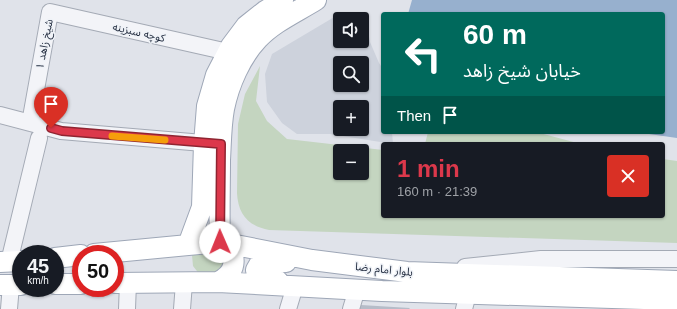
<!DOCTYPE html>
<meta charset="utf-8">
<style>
body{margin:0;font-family:Helvetica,"Noto Sans Arabic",sans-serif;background:#242831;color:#f1f3f6;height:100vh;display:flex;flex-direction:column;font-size:15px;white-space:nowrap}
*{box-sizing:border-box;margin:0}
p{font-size:13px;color:#9ea1a6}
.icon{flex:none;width:22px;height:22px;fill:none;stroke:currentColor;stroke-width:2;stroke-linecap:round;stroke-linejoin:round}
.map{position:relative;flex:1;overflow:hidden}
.side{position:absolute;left:381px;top:142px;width:284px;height:76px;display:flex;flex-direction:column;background:#171b24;border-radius:4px;box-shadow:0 1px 3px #0004}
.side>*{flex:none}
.guide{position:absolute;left:381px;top:12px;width:284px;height:122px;border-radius:4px;box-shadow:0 1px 3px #0004;background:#00695c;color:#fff;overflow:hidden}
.fabs{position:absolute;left:333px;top:12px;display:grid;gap:8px}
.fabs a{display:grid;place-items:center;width:36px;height:36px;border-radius:4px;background:#171b24;box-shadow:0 1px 3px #0004;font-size:20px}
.speed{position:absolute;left:12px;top:245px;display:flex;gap:8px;font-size:20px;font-weight:700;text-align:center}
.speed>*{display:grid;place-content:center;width:52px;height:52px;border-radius:50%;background:#171b24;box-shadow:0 1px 3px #0004;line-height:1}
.speed small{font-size:10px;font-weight:400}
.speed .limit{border:6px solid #d22;background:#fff;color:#111}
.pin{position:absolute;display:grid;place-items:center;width:34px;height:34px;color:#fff;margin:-41px -17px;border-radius:50% 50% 50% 0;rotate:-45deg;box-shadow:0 0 4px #0007}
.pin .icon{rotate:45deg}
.me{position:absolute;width:44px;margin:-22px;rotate:359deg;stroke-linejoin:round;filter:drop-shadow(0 0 3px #0008)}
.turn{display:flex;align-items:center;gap:14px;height:84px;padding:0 16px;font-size:18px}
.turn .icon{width:52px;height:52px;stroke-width:2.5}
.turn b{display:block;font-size:28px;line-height:34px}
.then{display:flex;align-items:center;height:38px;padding:0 16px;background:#0003;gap:8px;font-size:15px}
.round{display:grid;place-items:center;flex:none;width:42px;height:42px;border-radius:4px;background:#242831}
.headline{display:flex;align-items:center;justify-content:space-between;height:68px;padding:0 16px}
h1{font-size:24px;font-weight:700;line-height:30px;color:#dc384b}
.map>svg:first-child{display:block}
</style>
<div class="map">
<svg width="677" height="309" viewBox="0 0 677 309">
<rect width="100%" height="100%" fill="#e0e3ea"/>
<path fill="#cdd2dc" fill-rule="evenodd" d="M341,13L366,19L370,42L379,63L383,69V132H392L393,144L330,134H297L282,123L267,102L265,74L272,54ZM340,19H362V41H340ZM340,63H362V85H340ZM340,107H362V129H340Z"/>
<path fill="#c4d5c0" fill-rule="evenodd" d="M260,66L256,101L267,121L287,139L383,150V216H663V159L677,161V243L269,230C248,226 238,214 237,193L238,124L245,94ZM340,151H362V173H340Z
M428,132H536L581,144H425Z
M203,242L227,255L222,272L200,275L193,266L192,255Z"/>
<path fill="#97b0ce" d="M412,0H677V138L635,132H663V14H408Z"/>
<path fill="#b6bcc8" d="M361,305L410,308L409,309H359Z"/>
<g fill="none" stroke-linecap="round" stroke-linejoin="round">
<defs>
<path id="minor" d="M0,115L61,131L215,144
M30,123L50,12L228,52
M9,262L39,138
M465,267L541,259H677
M9,309L11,285
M127,309L128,283
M182,309L184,283
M288,309L295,286
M351,309L357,289
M464,309L468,294"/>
<path id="major" d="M220,242C219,215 220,188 220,160C221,143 221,125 224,109C229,84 241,57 258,39C274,22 297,12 316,0
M188,245L202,207L204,144L207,106L216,75L231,46L246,26L265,11L283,0
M94,254L220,242L312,260L407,272L677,281
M55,258L81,255
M0,262L21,261
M278,281L260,278L256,270L260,263L286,262
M218,282C236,273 239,257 224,242
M115,283L218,282L382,291L677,300
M55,284H81
M0,285H21"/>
</defs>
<use href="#minor" stroke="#a4aab5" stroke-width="18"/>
<use href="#major" stroke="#9ea7b7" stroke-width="22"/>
<use href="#minor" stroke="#f3f4f8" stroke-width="16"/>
<use href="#major" stroke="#fff" stroke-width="20"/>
</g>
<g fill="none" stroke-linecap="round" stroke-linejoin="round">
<defs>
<path id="route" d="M51,128L62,131L221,144L220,242"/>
</defs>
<use href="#route" stroke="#8f2431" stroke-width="10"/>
<use href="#route" stroke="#dc384b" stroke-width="7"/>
<path stroke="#f59e0b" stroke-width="7" d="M112,136L165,140"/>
</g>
<g text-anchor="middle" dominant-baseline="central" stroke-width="3" stroke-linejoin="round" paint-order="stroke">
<g font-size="11" fill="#263043" stroke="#eff2f7">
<text transform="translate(139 32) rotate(13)">کوچه سبزینه</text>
<text transform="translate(44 44) rotate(-79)">شیخ زاهد ۱</text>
<text transform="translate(384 269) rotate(6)">بلوار امام رضا</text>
</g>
</g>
</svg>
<div class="fabs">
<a><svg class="icon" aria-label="sound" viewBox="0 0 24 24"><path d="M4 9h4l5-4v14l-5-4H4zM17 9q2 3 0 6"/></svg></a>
<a><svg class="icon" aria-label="search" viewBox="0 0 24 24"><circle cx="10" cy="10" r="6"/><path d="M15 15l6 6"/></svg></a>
<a>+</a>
<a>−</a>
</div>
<div class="speed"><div>45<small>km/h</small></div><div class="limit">50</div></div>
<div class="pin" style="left:51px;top:128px;background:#d93025"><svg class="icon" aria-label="arrive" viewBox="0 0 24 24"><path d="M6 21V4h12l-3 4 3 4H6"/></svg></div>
<svg class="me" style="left:220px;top:242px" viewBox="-20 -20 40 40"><circle r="19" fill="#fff"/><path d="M0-13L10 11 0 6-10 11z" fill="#dc384b"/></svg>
<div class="guide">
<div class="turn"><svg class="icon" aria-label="left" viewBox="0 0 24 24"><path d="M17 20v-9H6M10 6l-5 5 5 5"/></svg><div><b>60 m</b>خیابان شیخ زاهد</div></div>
<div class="then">Then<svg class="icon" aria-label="arrive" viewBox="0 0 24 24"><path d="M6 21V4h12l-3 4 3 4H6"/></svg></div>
</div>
<section class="side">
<div class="headline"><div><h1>1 min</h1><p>160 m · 21:39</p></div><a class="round" style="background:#d93025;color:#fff"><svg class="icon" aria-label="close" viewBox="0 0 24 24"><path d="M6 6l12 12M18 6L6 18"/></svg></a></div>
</section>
</div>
